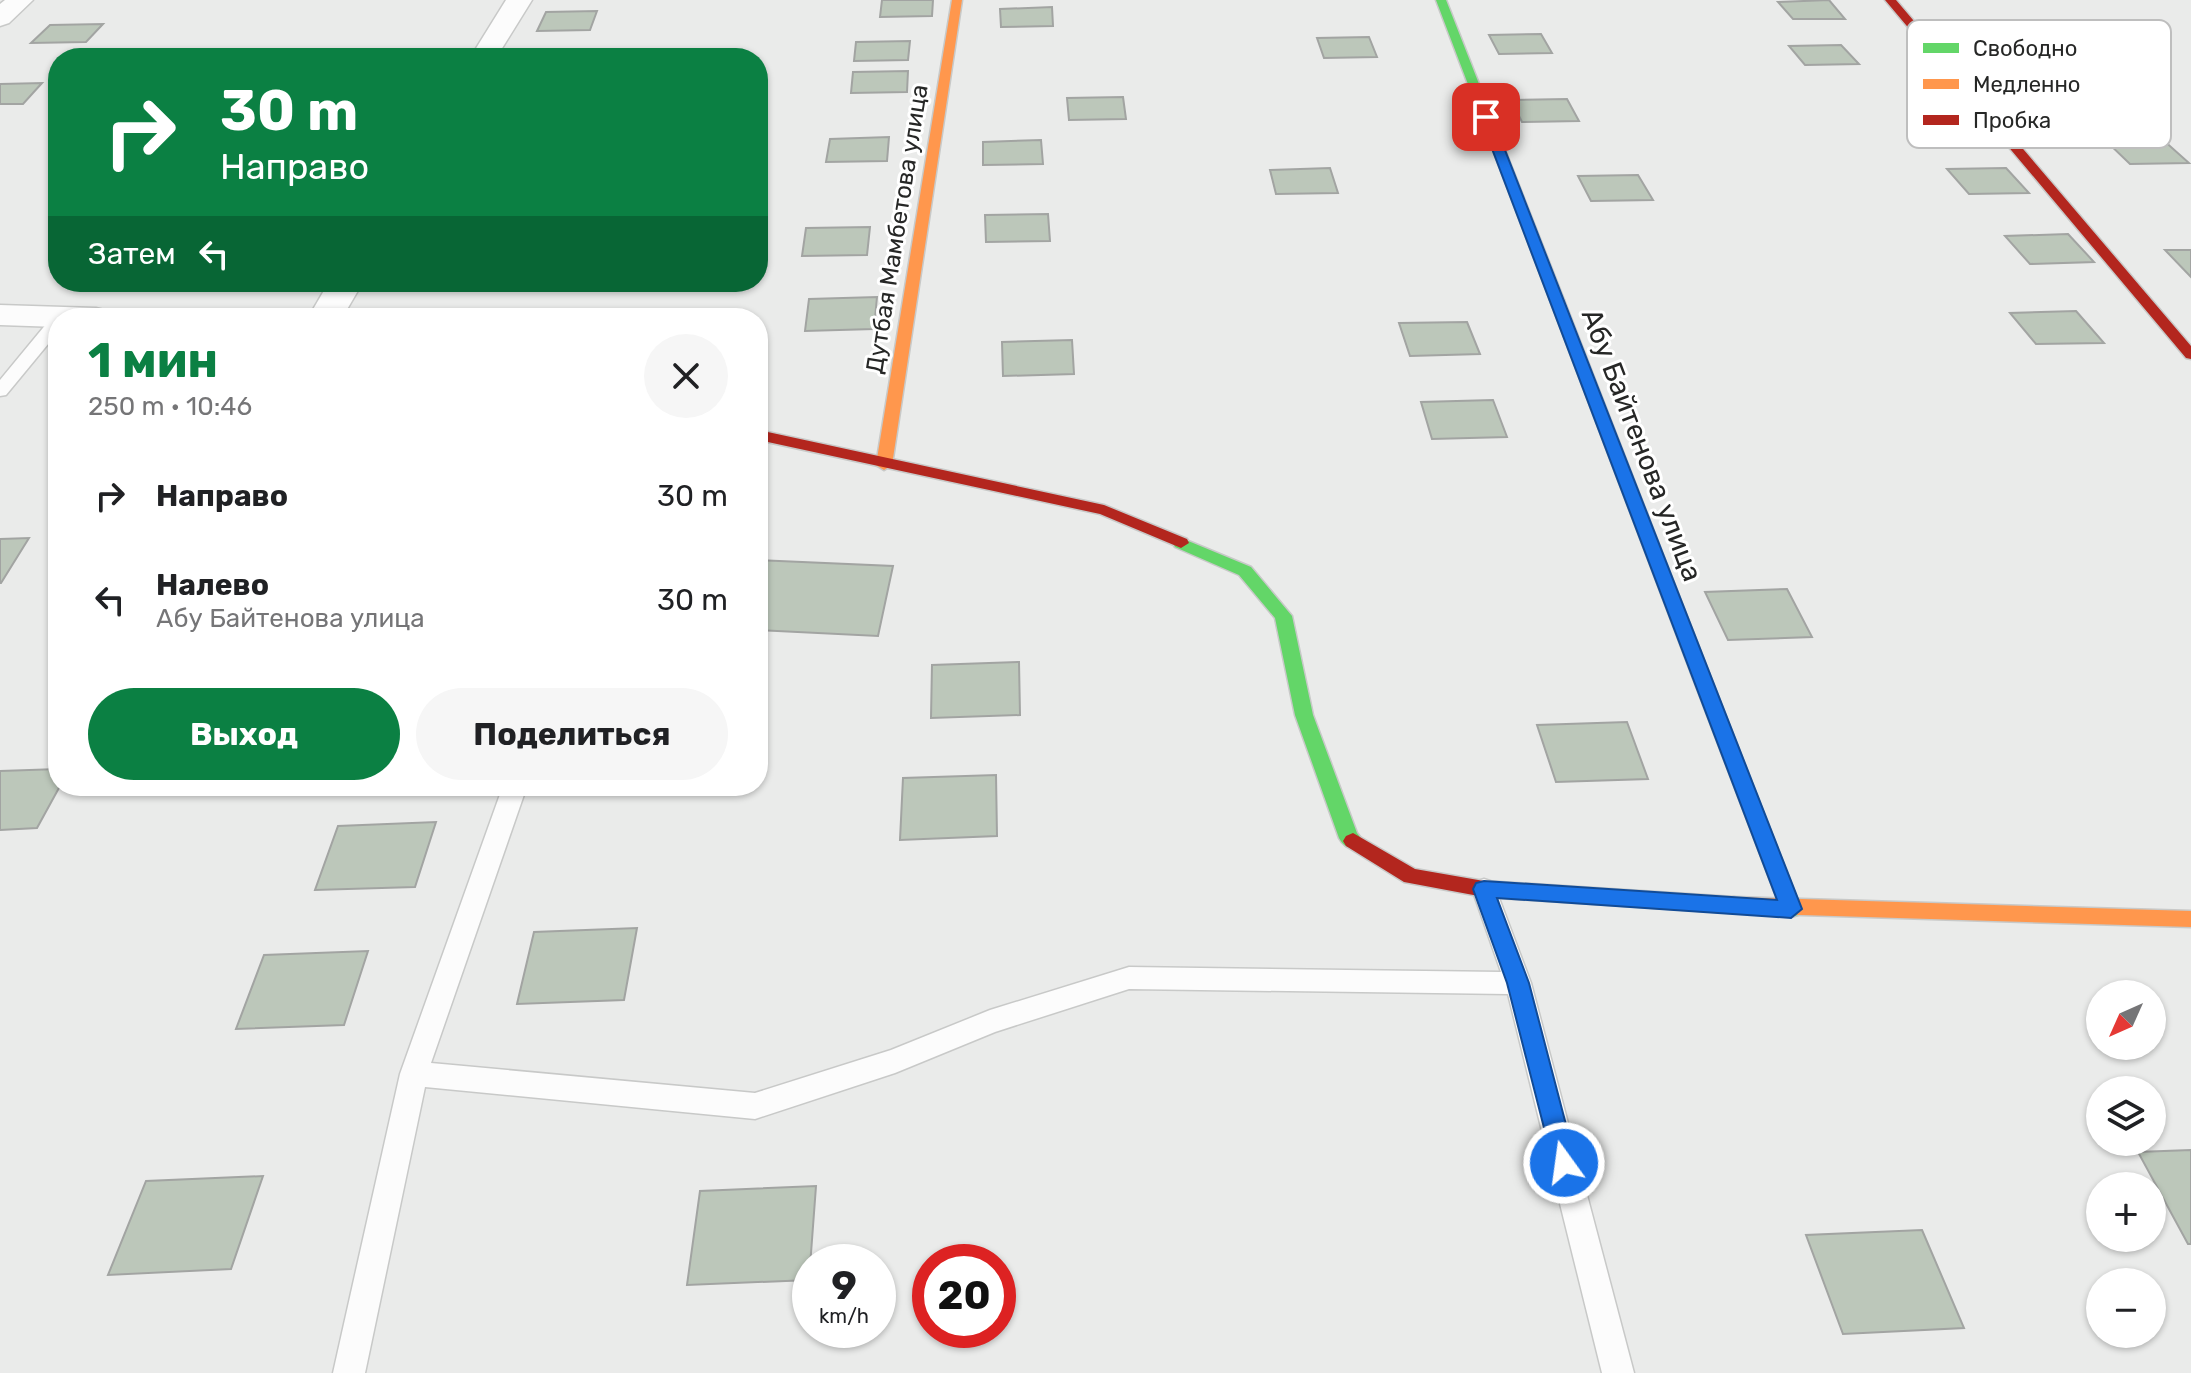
<!DOCTYPE html>
<html lang="ru">
<meta charset="utf-8">
<style>
body{margin:0;font-family:Rubik,sans-serif;background:#f6f6f6;color:#202124;height:100vh;display:flex;flex-direction:column;font-size:30px;white-space:nowrap}
*{box-sizing:border-box;margin:0}
p{font-size:26px;color:#757577}
.icon{flex:none;width:44px;height:44px;fill:none;stroke:currentColor;stroke-width:2;stroke-linecap:round;stroke-linejoin:round}
.map{position:relative;flex:1;overflow:hidden}
.sheet{position:absolute;left:48px;top:308px;width:720px;height:488px;display:flex;flex-direction:column;background:#fff;border-radius:32px;box-shadow:0 2px 6px #0004}
.sheet>*{flex:none}
.hud{position:absolute;left:48px;top:48px;width:720px;height:244px;border-radius:32px;box-shadow:0 2px 6px #0004;background:#0b8043;color:#fff;overflow:hidden}
.needle{width:52px;rotate:225deg}
.buttons{position:absolute;left:2086px;top:980px;display:grid;gap:16px}
.buttons a{display:grid;place-items:center;width:80px;height:80px;border-radius:50%;background:#fff;box-shadow:0 2px 6px #0004;font-size:40px}
.speed{position:absolute;left:792px;top:1244px;display:flex;gap:16px;font-size:40px;font-weight:700;text-align:center}
.speed>*{display:grid;place-content:center;width:104px;height:104px;border-radius:50%;background:#fff;box-shadow:0 2px 6px #0004;line-height:1}
.speed small{font-size:20px;font-weight:400}
.speed .limit{border:12px solid #d22;background:#fff;color:#111}
.pin{position:absolute;display:grid;place-items:center;width:68px;height:68px;color:#fff;margin:-34px;border-radius:16px;box-shadow:0 4px 12px #0006}
.me{position:absolute;width:88px;margin:-44px;rotate:346deg;stroke-linejoin:round;filter:drop-shadow(0 0 6px #0008)}
.turn{display:flex;align-items:center;gap:28px;height:168px;padding:0 40px;font-size:36px}
.turn .icon{width:104px;height:104px;stroke-width:2.5}
.turn b{display:block;font-size:56px;line-height:68px}
.then{display:flex;align-items:center;height:76px;padding:0 40px;background:#0003;gap:16px;font-size:30px}
.round{display:grid;place-items:center;flex:none;width:84px;height:84px;border-radius:42px;background:#f6f6f6}
.head{display:flex;align-items:center;justify-content:space-between;height:136px;padding:0 40px}
h1{font-size:48px;font-weight:700;line-height:60px;color:#0b8043}
.action{display:flex;gap:16px;margin-top:auto;padding:16px 40px}
.action a{flex:1;height:92px;border-radius:48px;background:#0b8043;color:#fff;font-size:32px;font-weight:700;line-height:92px;text-align:center}
.action a+a{background:#f6f6f6;color:#202124}
ul{padding:0;list-style:none}
li{display:flex;align-items:center;gap:24px;height:104px;padding:0 40px}
li div{flex:1}
li b{display:block;font-size:30px}
li em{font-style:normal}
.map>svg:first-child{display:block}
</style>
<div class="map">
<svg width="2191" height="1373" viewBox="0 0 2191 1373">
<rect width="100%" height="100%" fill="#eaebea"/>
<path fill="#bcc7ba" stroke="#a2a4a2" stroke-width="2" d="M882,0H933L932,16L880,17Z
M1829,0L1845,19H1793L1778,2Z
M1052,7L1053,26L1001,27L1000,9Z
M597,11L590,30L537,31L546,12Z
M103,24L86,42L31,43L50,25Z
M1541,34L1552,53L1499,54L1489,35Z
M1369,37L1377,57L1324,58L1317,38Z
M910,41L908,60L854,61L856,42Z
M1841,45L1859,64L1805,65L1789,46Z
M908,71L907,92L851,93L853,72Z
M42,83L23,104H0V84Z
M1123,97L1126,119L1069,120L1067,98Z
M1567,99L1579,121L1522,122L1511,100Z
M889,137L887,161L826,162L830,139Z
M2162,139L2189,163L2130,164L2105,140Z
M1041,140L1043,164L983,165V142Z
M1330,168L1338,193L1276,194L1270,170Z
M2006,168L2029,193L1969,194L1947,169Z
M1638,175L1653,200L1591,201L1578,176Z
M1048,214L1050,241L986,242L985,215Z
M870,227L867,255L802,256L806,228Z
M2068,234L2094,262L2030,264L2005,236Z
M2165,250H2191V277Z
M877,297L874,329L805,331L809,299Z
M2076,311L2104,343L2036,344L2010,313Z
M1467,322L1480,354L1410,356L1399,323Z
M1072,340L1074,374L1003,376L1002,342Z
M1493,400L1507,437L1432,439L1421,402Z
M29,538L1,583H0V539Z
M758,560L893,566L878,636L758,630Z
M1787,589L1812,637L1728,640L1705,592Z
M1019,662L1020,715L931,718L932,665Z
M1627,722L1648,779L1556,782L1537,725Z
M58,769L60,786L37,828L0,830V771Z
M996,775L997,836L900,840L903,778Z
M436,822L415,887L315,890L338,826Z
M637,928L624,1000L517,1004L534,932Z
M368,951L344,1025L236,1029L264,955Z
M2191,1150V1244H2188L2138,1152Z
M263,1176L231,1269L108,1275L146,1181Z
M816,1186L809,1280L687,1285L700,1191Z
M1922,1230L1964,1328L1843,1334L1806,1235Z"/>
<g fill="none" stroke-linecap="round" stroke-linejoin="round">
<defs>
<path id="lane" d="M58,316L64,318H58V332L6,395L0,396V380L52,317Z
M503,786H527L431,1063L755,1093L891,1050L990,1010L1129,967L1501,972L1472,889L1475,882L1484,879L1493,882L1531,983L1634,1373H1602L1508,994L1129,989L995,1032L895,1073L755,1119L425,1087L365,1373H333L400,1074Z"/>
<path id="street" d="M5,0H33L9,23L0,26V4Z
M506,0H532L496,58H470Z
M329,282H363L342,318H308Z
M0,305L96,308L108,311L113,318H58V327L0,325Z"/>
<path id="fast" d="M1436,0H1446L1564,300L1562,303L1557,304L1550,300Z
M1181,538L1251,567L1292,616L1313,715L1357,833L1363,841L1360,846C1350,850 1344,847 1339,838L1295,715L1275,618L1239,575L1175,547L1173,543Z
M1700,667L1709,673L1801,909L1798,915L1791,917L1784,915L1781,909L1691,673Z"/>
<path id="slow" d="M952,0H962L892,465L884,470L876,465Z
M1734,897L2191,911V927L1734,913L1727,911L1724,905L1727,899Z"/>
<path id="jam" d="M1885,0H1896L2191,346V359L2186,358Z
M1557,296L1564,300L1709,673L1706,678L1700,679L1691,673L1550,300Z
M758,430L1104,505L1187,539L1189,543L1181,548L1100,514L758,440Z
M1353,833L1415,869L1484,881L1734,897L1741,899L1744,905L1741,911L1734,913L1484,897L1404,882L1346,846L1343,841L1346,836Z"/>
</defs>
<use href="#lane" stroke="#c8c9c8" stroke-width="3"/>
<use href="#street" stroke="#c8c9c8" stroke-width="3"/>
<use href="#fast" stroke="#c8c9c8" stroke-width="3"/>
<use href="#slow" stroke="#c8c9c8" stroke-width="3"/>
<use href="#jam" stroke="#c8c9c8" stroke-width="3"/>
<use href="#lane" fill="#fcfcfc" fill-rule="evenodd"/>
<use href="#street" fill="#fcfcfc" fill-rule="evenodd"/>
<use href="#fast" fill="#63d668" fill-rule="evenodd"/>
<use href="#slow" fill="#ff974d" fill-rule="evenodd"/>
<use href="#jam" fill="#b3261e" fill-rule="evenodd"/>
</g>
<path fill="#1a73e8" stroke="#114b97" stroke-width="2" d="M1486,114L1492,117L1802,909L1791,918L1497,898L1529,983L1576,1163L1573,1171L1564,1174L1556,1171L1553,1163L1507,983L1473,889L1476,883L1484,881L1777,900L1480,117Z"/>
<g text-anchor="middle" dominant-baseline="central" stroke-width="6" stroke-linejoin="round" paint-order="stroke">
<g font-size="24" fill="#262726" stroke="#fff">
<text transform="translate(897 229) rotate(-81)">Дутбая Мамбетова улица</text>
</g>
<g font-size="28" fill="#262726" stroke="#fff">
<text transform="translate(1642 445) rotate(69)">Абу Байтенова улица</text>
</g>
</g>
<rect x="1907" y="20" width="264" height="128" rx="12" fill="#fff" stroke="#bebebe" stroke-width="2"/>
<rect x="1923" y="43" width="36" height="10" fill="#63d668"/>
<rect x="1923" y="79" width="36" height="10" fill="#ff974d"/>
<rect x="1923" y="115" width="36" height="10" fill="#b3261e"/>
<g font-size="22" fill="#262726">
<text x="1973" y="56">Свободно</text>
<text x="1973" y="92">Медленно</text>
<text x="1973" y="128">Пробка</text>
</g>
</svg>
<div class="buttons">
<a><svg class="needle" viewBox="-14 -14 28 28"><path d="M0-13l5 13h-10z" fill="#e53935"/><path d="M0 13l5-13h-10z" fill="#757577"/></svg></a>
<a><svg class="icon" aria-label="layers" viewBox="0 0 24 24"><path d="M12 4l9 5-9 5-9-5zM3 14l9 5 9-5"/></svg></a>
<a>+</a>
<a>−</a>
</div>
<div class="speed"><div>9<small>km/h</small></div><div class="limit">20</div></div>
<div class="pin" style="left:1486px;top:117px;background:#d93025"><svg class="icon" aria-label="arrive" viewBox="0 0 24 24"><path d="M6 21V4h12l-3 4 3 4H6"/></svg></div>
<svg class="me" style="left:1564px;top:1163px" viewBox="-20 -20 40 40"><circle r="17" fill="#1a73e8" stroke="#fff" stroke-width="3"/><path d="M0-11L8 9 0 5-8 9z" fill="#fff"/></svg>
<div class="hud">
<div class="turn"><svg class="icon" aria-label="right" viewBox="0 0 24 24"><path d="M7 20v-9h11M14 6l5 5-5 5"/></svg><div><b>30 m</b>Направо</div></div>
<div class="then">Затем<svg class="icon" aria-label="left" viewBox="0 0 24 24"><path d="M17 20v-9H6M10 6l-5 5 5 5"/></svg></div>
</div>
<section class="sheet">
<div class="head"><div><h1>1 мин</h1><p>250 m · 10:46</p></div><a class="round"><svg class="icon" aria-label="close" viewBox="0 0 24 24"><path d="M6 6l12 12M18 6L6 18"/></svg></a></div>
<ul>
<li><svg class="icon" aria-label="right" viewBox="0 0 24 24"><path d="M7 20v-9h11M14 6l5 5-5 5"/></svg><div><b>Направо</b></div><em>30 m</em></li>
<li><svg class="icon" aria-label="left" viewBox="0 0 24 24"><path d="M17 20v-9H6M10 6l-5 5 5 5"/></svg><div><b>Налево</b><p>Абу Байтенова улица</p></div><em>30 m</em></li>
</ul>
<div class="action"><a>Выход</a><a>Поделиться</a></div>
</section>
</div>
